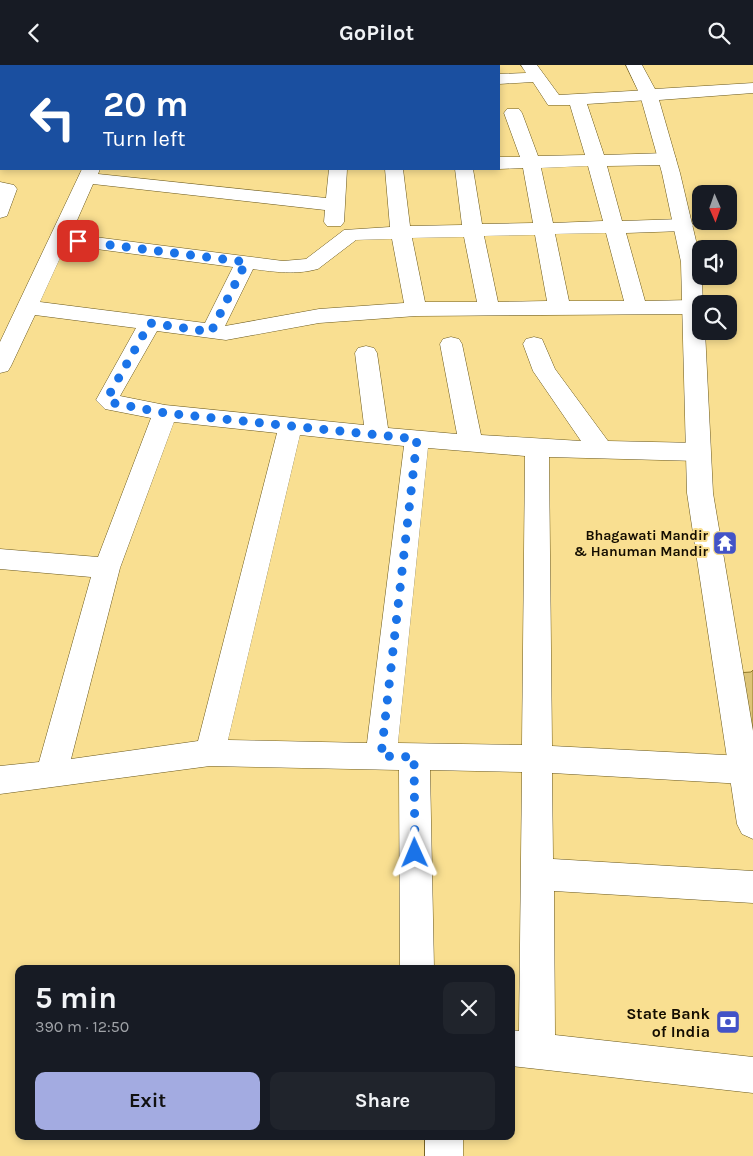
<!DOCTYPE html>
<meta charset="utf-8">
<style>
body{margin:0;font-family:Karla,sans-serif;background:#20242c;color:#f1f3f6;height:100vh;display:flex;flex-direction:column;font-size:19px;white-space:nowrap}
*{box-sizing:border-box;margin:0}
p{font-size:16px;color:#9ea1a6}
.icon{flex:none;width:28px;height:28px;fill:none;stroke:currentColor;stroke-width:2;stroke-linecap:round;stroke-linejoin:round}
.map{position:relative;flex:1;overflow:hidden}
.drawer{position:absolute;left:15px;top:900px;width:500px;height:175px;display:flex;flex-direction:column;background:#171b24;border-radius:10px;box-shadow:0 2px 8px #0003}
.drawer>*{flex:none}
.guide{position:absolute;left:0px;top:0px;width:500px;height:105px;box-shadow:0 2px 8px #0003;background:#1a4fa0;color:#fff;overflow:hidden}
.needle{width:32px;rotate:178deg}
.tools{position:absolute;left:692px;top:120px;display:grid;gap:10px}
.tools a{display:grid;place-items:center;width:45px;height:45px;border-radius:10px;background:#171b24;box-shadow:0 2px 8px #0003;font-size:25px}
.pin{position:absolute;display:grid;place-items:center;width:42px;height:42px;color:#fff;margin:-21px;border-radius:10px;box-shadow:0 2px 8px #0006}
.me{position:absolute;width:55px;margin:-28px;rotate:359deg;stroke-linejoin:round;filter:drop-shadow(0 0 4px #0008)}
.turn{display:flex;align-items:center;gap:18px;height:105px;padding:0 20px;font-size:22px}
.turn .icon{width:65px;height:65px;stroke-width:2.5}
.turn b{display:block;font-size:35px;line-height:42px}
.round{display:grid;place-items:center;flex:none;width:52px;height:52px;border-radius:10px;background:#20242c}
.summary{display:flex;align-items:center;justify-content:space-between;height:85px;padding:0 20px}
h1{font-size:30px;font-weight:700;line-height:38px}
.cta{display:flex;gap:10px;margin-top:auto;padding:10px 20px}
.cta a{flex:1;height:58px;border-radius:10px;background:#a3abe1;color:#111;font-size:20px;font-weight:700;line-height:58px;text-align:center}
.cta a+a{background:#20242c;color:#f1f3f6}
header{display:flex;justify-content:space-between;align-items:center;height:65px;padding:0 20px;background:#171b24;font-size:22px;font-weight:700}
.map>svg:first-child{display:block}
</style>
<header><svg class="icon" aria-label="back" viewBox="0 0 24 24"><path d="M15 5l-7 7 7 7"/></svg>GoPilot<svg class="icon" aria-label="search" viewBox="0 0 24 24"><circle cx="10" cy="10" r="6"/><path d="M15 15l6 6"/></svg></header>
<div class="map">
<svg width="753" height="1091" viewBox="0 0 753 1091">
<rect width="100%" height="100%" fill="#f9df91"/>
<path fill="#ddc476" stroke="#907828" d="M753,605V663L747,654L736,608L751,607Z"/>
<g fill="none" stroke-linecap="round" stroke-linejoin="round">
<defs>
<path id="minor" d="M128,0H160V1H129Z
M198,0H214V1H198Z
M286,0H302V1H286Z
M521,0H537L559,30L649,25L655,26L658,30L655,34L649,35L587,39L604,90L667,88L674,90L676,94L674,98L667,100L607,101L622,156L683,154L690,156L693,160L690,164L683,166L626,168L645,236L692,235L701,240L700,247L692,249L416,251L319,258L226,275L157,266L120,331L165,340L364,360L355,288L358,283L366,281L374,283L377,288L388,363L457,369L440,279L443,274L451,272L459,274L462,279L481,370L581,376L533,306L523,279L526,274L534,272L542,274L555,304L608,376L698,378L707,381L710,387L707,393L698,396L549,392L552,681L744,691L753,695V715L744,719L552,708L553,794L753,806V838L554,826L555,970L753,992V1028L511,1001V965L519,966L522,707L430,705L434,904H400L399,705L210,701L0,729V701L39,697L91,512L0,504V484L98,492L151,353L105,344L96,335L136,263L35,250L11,301L8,306L0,308V277L82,104H100L98,109L326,133L329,104H347L344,157L341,161H327L324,157L325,145L93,119L71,169L283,196L306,194L344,165L390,162L385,104H403L410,161L462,160L455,104H473L482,159L533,158L523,103L499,104V92H520L504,48L507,44H519L522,48L538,91L585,90L570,40H548L533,17L499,19V9L526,8ZM588,101L603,156L553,158L541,103ZM606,168L624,236H569L555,169ZM535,170L547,236L498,237L484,171ZM464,172L477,237H425L412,173ZM392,174L404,238L319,244L225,261L253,204C275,207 296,210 318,204L356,175ZM66,180L233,202L205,258L40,237ZM174,357L277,368L198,676L71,694L120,503ZM300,370L404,381L367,678L228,675ZM428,383L525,391L522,680L398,678Z
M0,27H1V38H0Z
M0,117L14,120L17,124L7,151L0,153Z
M425,1071H463V1091H425Z"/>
<path id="tertiary" d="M626,0H642L655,24L753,18V28L659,35L680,108L701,197L703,239H701V266H705L713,428L753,666V774L742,769L737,759L687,428L681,197L662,108L640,30Z"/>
</defs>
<use href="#minor" stroke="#6a581c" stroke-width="1"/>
<use href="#tertiary" stroke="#6a581c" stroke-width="1"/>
<use href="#minor" fill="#fff" fill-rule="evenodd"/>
<use href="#tertiary" fill="#fff" fill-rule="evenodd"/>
</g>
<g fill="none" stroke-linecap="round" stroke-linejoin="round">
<path stroke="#1a73e8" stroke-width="9" stroke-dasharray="0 16.2" d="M78,176L246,197L211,267L150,258L109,330L108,335L113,338L165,348L417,374L381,691L414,692L415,788"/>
</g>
<defs>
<symbol id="temple-square" viewBox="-11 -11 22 22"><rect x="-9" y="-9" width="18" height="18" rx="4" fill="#4353c7" stroke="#f9df91"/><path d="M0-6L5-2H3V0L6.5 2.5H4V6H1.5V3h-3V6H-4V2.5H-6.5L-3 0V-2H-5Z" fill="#fff"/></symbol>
<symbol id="bank-square" viewBox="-11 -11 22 22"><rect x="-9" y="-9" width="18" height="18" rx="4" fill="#4353c7" stroke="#f9df91"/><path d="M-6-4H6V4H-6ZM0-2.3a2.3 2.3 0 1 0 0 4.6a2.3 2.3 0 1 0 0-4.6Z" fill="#fff"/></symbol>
</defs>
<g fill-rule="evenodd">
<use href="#temple-square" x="711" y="464" width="28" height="28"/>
<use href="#bank-square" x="714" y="943" width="28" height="28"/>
</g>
<g text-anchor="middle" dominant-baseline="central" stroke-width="4" stroke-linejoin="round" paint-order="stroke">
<g font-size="14" font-weight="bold" fill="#140d00" stroke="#f9df91" text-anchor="end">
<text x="708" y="470">Bhagawati Mandir<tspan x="708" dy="16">&amp; Hanuman Mandir</tspan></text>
</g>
<g font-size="16" font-weight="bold" fill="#140d00" stroke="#f9df91" text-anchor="end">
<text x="710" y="948">State Bank<tspan x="710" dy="18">of India</tspan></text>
</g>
</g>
</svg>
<div class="tools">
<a><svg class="needle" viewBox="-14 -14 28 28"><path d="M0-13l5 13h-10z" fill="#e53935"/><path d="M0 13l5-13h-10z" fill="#9ea1a6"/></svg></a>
<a><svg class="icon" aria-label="sound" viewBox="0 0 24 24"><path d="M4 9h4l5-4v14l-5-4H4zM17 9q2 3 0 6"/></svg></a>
<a><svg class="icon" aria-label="search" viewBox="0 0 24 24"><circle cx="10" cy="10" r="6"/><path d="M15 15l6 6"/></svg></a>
</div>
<div class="pin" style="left:78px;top:176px;background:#d93025"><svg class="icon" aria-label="arrive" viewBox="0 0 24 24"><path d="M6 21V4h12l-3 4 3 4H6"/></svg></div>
<svg class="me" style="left:415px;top:788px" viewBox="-20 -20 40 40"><path d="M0-17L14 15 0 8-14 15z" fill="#1a73e8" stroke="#fff" stroke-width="4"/></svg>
<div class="guide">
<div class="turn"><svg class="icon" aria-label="left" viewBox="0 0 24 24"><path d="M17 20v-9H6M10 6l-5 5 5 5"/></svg><div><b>20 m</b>Turn left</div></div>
</div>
<section class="drawer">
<div class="summary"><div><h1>5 min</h1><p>390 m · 12:50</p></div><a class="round"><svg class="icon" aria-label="close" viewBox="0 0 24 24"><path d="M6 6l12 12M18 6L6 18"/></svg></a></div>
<div class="cta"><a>Exit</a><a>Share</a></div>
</section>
</div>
